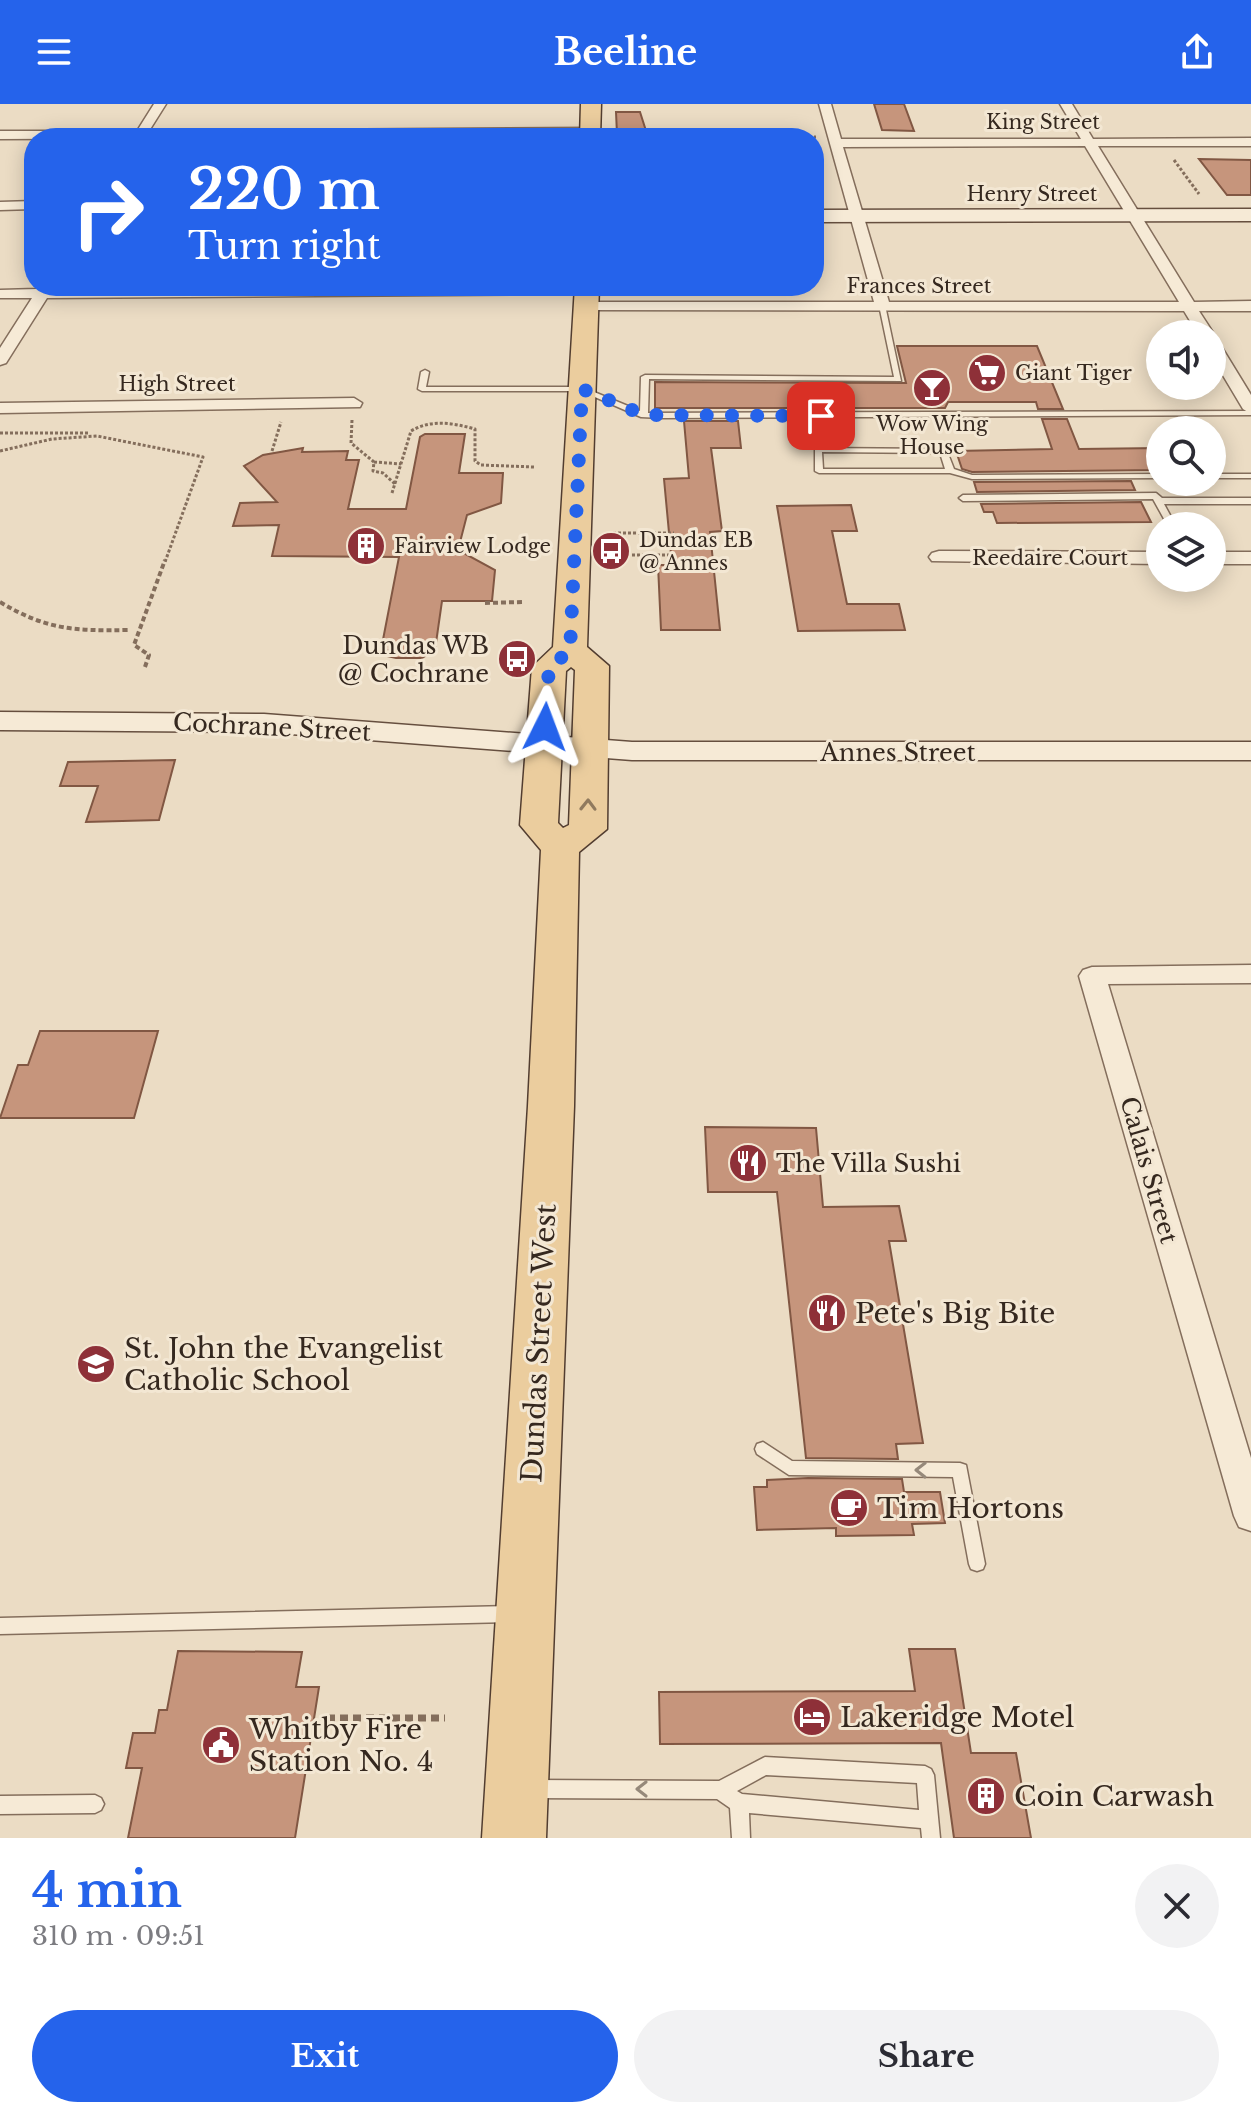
<!DOCTYPE html>
<meta charset="utf-8">
<style>
body{margin:0;font-family:"Libre Baskerville",serif;background:#f2f2f3;color:#2b2b33;height:100vh;display:flex;flex-direction:column;font-size:30px;white-space:nowrap}
*{box-sizing:border-box;margin:0}
p{font-size:26px;color:#7c7c81}
.icon{flex:none;width:44px;height:44px;fill:none;stroke:currentColor;stroke-width:2;stroke-linecap:round;stroke-linejoin:round}
.map{position:relative;height:1734px;overflow:hidden}
.panel{display:flex;flex-direction:column;background:#fff;flex:1}
.panel>*{flex:none}
.guide{position:absolute;left:24px;top:24px;width:800px;height:168px;border-radius:32px;box-shadow:0 4px 20px #0003;background:#2563eb;color:#fff;overflow:hidden}
.buttons{position:absolute;left:1146px;top:216px;display:grid;gap:16px}
.buttons a{display:grid;place-items:center;width:80px;height:80px;border-radius:50%;background:#fff;box-shadow:0 4px 20px #0003;font-size:40px}
.pin{position:absolute;display:grid;place-items:center;width:68px;height:68px;color:#fff;margin:-34px;border-radius:16px;box-shadow:0 4px 12px #0006}
.me{position:absolute;width:88px;margin:-44px;rotate:3deg;stroke-linejoin:round;filter:drop-shadow(0 0 6px #0008)}
.turn{display:flex;align-items:center;gap:28px;height:168px;padding:0 32px;font-size:36px}
.turn .icon{width:104px;height:104px;stroke-width:2.5}
.turn b{display:block;font-size:56px;line-height:68px}
.round{display:grid;place-items:center;flex:none;width:84px;height:84px;border-radius:42px;background:#f2f2f3}
.overview{display:flex;align-items:center;justify-content:space-between;height:136px;padding:0 32px}
h1{font-size:48px;font-weight:700;line-height:60px;color:#2563eb}
.button{display:flex;gap:16px;margin-top:auto;padding:16px 32px}
.button a{flex:1;height:92px;border-radius:48px;background:#2563eb;color:#fff;font-size:32px;font-weight:700;line-height:92px;text-align:center}
.button a+a{background:#f2f2f3;color:#2b2b33}
header{display:flex;justify-content:space-between;align-items:center;height:104px;padding:0 32px;background:#2563eb;color:#fff;font-size:36px;font-weight:700}
.map>svg:first-child{display:block}
</style>
<header><svg class="icon" aria-label="menu" viewBox="0 0 24 24"><path d="M4 6h16M4 12h16M4 18h16"/></svg>Beeline<svg class="icon" aria-label="share" viewBox="0 0 24 24"><path d="M12 15V3M7 8l5-5 5 5M5 13v7h14v-7"/></svg></header>
<div class="map">
<svg width="1251" height="1734" viewBox="0 0 1251 1734">
<rect width="100%" height="100%" fill="#ebdcc4"/>
<path fill="#c6957c" stroke="#815743" stroke-width="2" d="M874,0H904L914,27L882,26Z
M616,8H640L647,30H617Z
M1199,55L1251,56V91H1227Z
M897,242H1037L1063,305H1038L1036,298H948L945,304H655V278L906,279Z
M1042,315H1067L1079,345L1160,344V366L972,368L962,365L956,347L1052,345Z
M684,317H738L741,344H711L722,427L710,428L720,526H661L658,461H672L664,375L689,374Z
M425,330H465L459,369H503L501,399L467,411L458,446L495,466L492,497H442L435,546L422,554H396L387,552L388,546H381L399,453L272,452L279,421L233,422L240,399L277,398L244,362L263,351L303,344L302,348L348,347L346,356H359L348,405H406L420,333Z
M1131,377L1135,386L977,388L974,378Z
M1141,398L1151,418L997,419L993,408H984L981,400Z
M851,401L857,427H832L847,500H899L905,526L798,527L777,402Z
M175,656L159,716L86,718L98,682H60L68,658Z
M40,927H158L134,1014H0L18,961H28Z
M705,1023L816,1024L823,1103L899,1102L906,1137H889L923,1339L896,1340L898,1355L806,1354L777,1088H708Z
M808,1374L902,1375L904,1388H940L945,1419L912,1420L914,1431L836,1432V1424L757,1426L754,1383H767V1376Z
M909,1545H955L971,1649H1016L1031,1734H954L941,1639L660,1640L659,1588L915,1587Z
M178,1547L302,1548L296,1583H319L295,1734H128L142,1664H126L133,1629H155L159,1606H167Z"/>
<g fill="none" stroke-linecap="round" stroke-linejoin="round">
<defs>
<path id="lane" d="M882,199L885,201L901,277L649,275L648,309L1251,307V311L662,314L641,313L581,287H422L418,285L421,268L425,266L429,268L426,283H582L640,307L641,273L645,271L894,273L879,201Z
M815,344L943,345L947,347L954,365L972,371L1160,370V374L972,375L950,369H819L815,367ZM822,348L940,349L945,365H823Z
M1212,370H1251V374H1212Z
M1156,389L1162,394H1251V400H1164L1176,422H1168L1153,395L963,397L959,394L963,391Z
M763,1338L792,1357L960,1359L966,1361L985,1460L983,1465L977,1467L971,1465L969,1460L953,1373L789,1371L757,1350L755,1345L757,1340Z
M510,1502L516,1505L518,1510L516,1515L510,1518L0,1530V1514Z
M765,1653L925,1662L931,1665L934,1671L940,1734H922L921,1724L749,1709L750,1734H732L730,1704L717,1695L532,1694L526,1691L523,1685L526,1679L532,1676L719,1677ZM766,1671L917,1679L919,1706L742,1690L737,1687Z
M95,1691L101,1694L104,1700L101,1706L95,1709L0,1710V1692Z"/>
<path id="street" d="M154,0H166L149,27L590,24L596,28L590,32L0,35V27H137Z
M819,0H831L841,35H1081L1060,0H1072L1093,35L1251,34V42H1098L1194,198L1251,197V207H1199L1214,230L1212,233L1198,230L1184,207L582,206V200L587,198H874ZM1085,42L1179,198H889L843,43Z
M34,97V105L0,106V98Z
M40,182H54L52,185L590,182L595,186L588,190L47,194L6,259L0,261V244L32,194H0V186L37,185Z
M1212,235L1218,237L1251,291V310L1243,305L1212,253Z
M354,294L362,299L360,303L0,309V299Z
M939,447L1160,448V460L932,457L929,453L932,449Z
M1212,448H1251V460H1212Z
M1251,861V879L1108,880L1251,1354V1427L1239,1423L1234,1412L1079,872L1083,866L1092,863Z"/>
<path id="secondary" d="M1251,105V117L814,118V106Z
M0,608L264,610L632,638H1251V656H632L264,628L0,626Z"/>
<path id="primary" d="M581,0H601L600,34H580Z
M575,182H599L587,543L609,562L607,725L579,748L574,1002L546,1734H482L528,1002L541,746L520,721L532,563L553,543ZM571,563L575,566L569,721L563,724L558,719L566,567Z"/>
</defs>
<use href="#lane" stroke="#846e5c" stroke-width="3"/>
<use href="#street" stroke="#846e5c" stroke-width="3"/>
<use href="#secondary" stroke="#664f3f" stroke-width="3"/>
<use href="#primary" stroke="#523d30" stroke-width="3"/>
<path stroke="#846e5c" stroke-width="3" stroke-dasharray="3 2" stroke-linecap="butt" d="M614,33H816
M1174,56L1199,90
M352,316L351,339L374,358L373,367L383,369L395,380
M0,329H89
M0,347L52,335L97,332L203,353L165,458
M272,347L281,318
M374,358L401,360
M392,389L411,327C431,315 453,319 475,325V357L481,361L534,363
M613,429H674
M612,451H674"/>
<path stroke="#846e5c" stroke-width="4" stroke-dasharray="5 3" stroke-linecap="butt" d="M0,498C47,526 74,527 128,526
M485,499L523,498
M145,563L149,551L134,541L165,456"/>
<path stroke="#846e5c" stroke-width="7" stroke-dasharray="8 5" stroke-linecap="butt" d="M327,1614H445"/>
<use href="#lane" fill="#f6ead6" fill-rule="evenodd"/>
<use href="#street" fill="#f6ead6" fill-rule="evenodd"/>
<use href="#secondary" fill="#f6ead6" fill-rule="evenodd"/>
<use href="#primary" fill="#ebcd9e" fill-rule="evenodd"/>
</g>
<defs><path id="oneway-chevron" d="M-2-3.5L2.5 0L-2 3.5" fill="none" stroke-width="1.6" stroke-linecap="round" stroke-linejoin="round" transform="scale(2)"/></defs>
<use stroke="#907a5e" href="#oneway-chevron" transform="translate(588 701) rotate(-89)"/>
<g stroke="#96897a">
<use href="#oneway-chevron" transform="translate(921 1366) rotate(-179)"/>
<use href="#oneway-chevron" transform="translate(642 1685) rotate(-180)"/>
</g>
<g fill="none" stroke-linecap="round" stroke-linejoin="round">
<path stroke="#2563eb" stroke-width="14" stroke-dasharray="0 25.2" d="M545,623L549,563L570,547L582,285L644,311L821,312"/>
</g>
<defs>
<symbol id="supermarket-disc" viewBox="-11 -11 22 22"><circle r="9.5" fill="#8e3038" stroke="#f3e7d3"/><path d="M-6-5.5h2.5l.6 2H6L4.5 2H-2.5L-4.4-4H-6ZM-1.5 3.2a1.3 1.3 0 1 0 .1 0ZM3 3.2a1.3 1.3 0 1 0 .1 0Z" fill="#fff"/></symbol>
<symbol id="bar-disc" viewBox="-11 -11 22 22"><circle r="9.5" fill="#8e3038" stroke="#f3e7d3"/><path d="M-6-5H6L.8 .8V4.5H3.5V6h-7V4.5H-.8V.8Z" fill="#fff"/></symbol>
<symbol id="building-disc" viewBox="-11 -11 22 22"><circle r="9.5" fill="#8e3038" stroke="#f3e7d3"/><path d="M-4-6H4V6H1V3H-1V6H-4ZM-2.5-4.3h1.7v1.8h-1.7ZM.8-4.3h1.7v1.8H.8ZM-2.5-1h1.7V.8h-1.7ZM.8-1h1.7V.8H.8Z" fill="#fff"/></symbol>
<symbol id="bus-disc" viewBox="-11 -11 22 22"><circle r="9.5" fill="#8e3038" stroke="#f3e7d3"/><path d="M-5-6H5V4H4V6H2V4H-2V6H-4V4H-5ZM-3.5-4V0h7V-4ZM-3.5 1.2v1.5H-2V1.2ZM2 1.2v1.5H3.5V1.2Z" fill="#fff"/></symbol>
<symbol id="restaurant-disc" viewBox="-11 -11 22 22"><circle r="9.5" fill="#8e3038" stroke="#f3e7d3"/><path d="M-5-6h1v4h1v-4h1v4h1v-4h1v5L-1.5 .5V6h-2V.5L-5-1ZM5-6V6H3V1.5H1.5Q1.5-4 5-6Z" fill="#fff"/></symbol>
<symbol id="school-disc" viewBox="-11 -11 22 22"><circle r="9.5" fill="#8e3038" stroke="#f3e7d3"/><path d="M0-5L7-2L0 1L-7-2ZM-4 1L0 2.5L4 1V4Q0 6-4 4Z" fill="#fff"/></symbol>
<symbol id="cafe-disc" viewBox="-11 -11 22 22"><circle r="9.5" fill="#8e3038" stroke="#f3e7d3"/><path d="M-5.5-4.5H6V0H3Q3 3.5 0 3.5H-2.5Q-5.5 3.5-5.5 0ZM3-3.2v2h1.7v-2ZM-6 4.5H4V6H-6Z" fill="#fff"/></symbol>
<symbol id="hotel-disc" viewBox="-11 -11 22 22"><circle r="9.5" fill="#8e3038" stroke="#f3e7d3"/><path d="M-6-4.5h1.5V1H6V5H4.5V3h-9V5H-6ZM-4 0a1.8 1.8 0 1 1 3.6 0ZM.5 0V-2.5h3Q6-2.5 6 0Z" fill="#fff"/></symbol>
<symbol id="civic-disc" viewBox="-11 -11 22 22"><circle r="9.5" fill="#8e3038" stroke="#f3e7d3"/><path d="M-.6-6.5H3V-4.5H.6V-3L4-1V1h2V6H-6V1h2V-1L-.6-3ZM-1.2 2.5V6h2.4V2.5Z" fill="#fff"/></symbol>
</defs>
<g fill-rule="evenodd">
<use href="#supermarket-disc" x="965" y="247" width="44" height="44"/>
<use href="#bar-disc" x="910" y="262" width="44" height="44"/>
<use href="#building-disc" x="344" y="420" width="44" height="44"/>
<use href="#bus-disc" x="589" y="425" width="44" height="44"/>
<use href="#bus-disc" x="495" y="533" width="44" height="44"/>
<use href="#restaurant-disc" x="726" y="1037" width="44" height="44"/>
<use href="#restaurant-disc" x="805" y="1187" width="44" height="44"/>
<use href="#school-disc" x="74" y="1238" width="44" height="44"/>
<use href="#cafe-disc" x="827" y="1382" width="44" height="44"/>
<use href="#hotel-disc" x="790" y="1591" width="44" height="44"/>
<use href="#civic-disc" x="199" y="1619" width="44" height="44"/>
<use href="#building-disc" x="964" y="1670" width="44" height="44"/>
</g>
<g text-anchor="middle" dominant-baseline="central" stroke-width="6" stroke-linejoin="round" paint-order="stroke">
<g font-size="20" fill="#35281f" stroke="#f3e7d3">
<text x="1043" y="18">King Street</text>
<text x="1032" y="90">Henry Street</text>
<text x="919" y="182">Frances Street</text>
<text x="177" y="280">High Street</text>
<text x="1050" y="454">Reedaire Court</text>
</g>
<g font-size="20" fill="#35281f" stroke="#f3e7d3" text-anchor="start">
<text x="1015" y="269">Giant Tiger</text>
<text x="932" y="320" text-anchor="middle">Wow Wing<tspan x="932" dy="23">House</tspan></text>
<text x="639" y="436">Dundas EB<tspan x="639" dy="23">@ Annes</tspan></text>
<text x="394" y="442">Fairview Lodge</text>
</g>
<g font-size="24" fill="#35281f" stroke="#f3e7d3" text-anchor="end">
<text x="489" y="541">Dundas WB<tspan x="489" dy="28">@ Cochrane</tspan></text>
<text x="776" y="1059" text-anchor="start">The Villa Sushi</text>
</g>
<g font-size="24" fill="#35281f" stroke="#f3e7d3">
<text transform="translate(272 623) rotate(3)">Cochrane Street</text>
<text x="898" y="648">Annes Street</text>
<text transform="translate(1149 1066) rotate(74)">Calais Street</text>
</g>
<g font-size="28" fill="#35281f" stroke="#f3e7d3" text-anchor="start">
<text x="855" y="1209">Pete's Big Bite</text>
<text x="124" y="1244">St. John the Evangelist<tspan x="124" dy="32">Catholic School</tspan></text>
<text x="877" y="1404">Tim Hortons</text>
<text x="840" y="1613">Lakeridge Motel</text>
<text x="249" y="1625">Whitby Fire<tspan x="249" dy="32">Station No. 4</tspan></text>
<text x="1014" y="1692">Coin Carwash</text>
</g>
<g font-size="28" fill="#35281f" stroke="#f3e7d3">
<text transform="translate(539 1239) rotate(-87)">Dundas Street West</text>
</g>
</g>
</svg>
<div class="buttons">
<a><svg class="icon" aria-label="sound" viewBox="0 0 24 24"><path d="M4 9h4l5-4v14l-5-4H4zM17 9q2 3 0 6"/></svg></a>
<a><svg class="icon" aria-label="search" viewBox="0 0 24 24"><circle cx="10" cy="10" r="6"/><path d="M15 15l6 6"/></svg></a>
<a><svg class="icon" aria-label="layers" viewBox="0 0 24 24"><path d="M12 4l9 5-9 5-9-5zM3 14l9 5 9-5"/></svg></a>
</div>
<div class="pin" style="left:821px;top:312px;background:#d93025"><svg class="icon" aria-label="arrive" viewBox="0 0 24 24"><path d="M6 21V4h12l-3 4 3 4H6"/></svg></div>
<svg class="me" style="left:545px;top:623px" viewBox="-20 -20 40 40"><path d="M0-17L14 15 0 8-14 15z" fill="#2563eb" stroke="#fff" stroke-width="4"/></svg>
<div class="guide">
<div class="turn"><svg class="icon" aria-label="right" viewBox="0 0 24 24"><path d="M7 20v-9h11M14 6l5 5-5 5"/></svg><div><b>220 m</b>Turn right</div></div>
</div>
</div>
<section class="panel">
<div class="overview"><div><h1>4 min</h1><p>310 m · 09:51</p></div><a class="round"><svg class="icon" aria-label="close" viewBox="0 0 24 24"><path d="M6 6l12 12M18 6L6 18"/></svg></a></div>
<div class="button"><a>Exit</a><a>Share</a></div>
</section>
